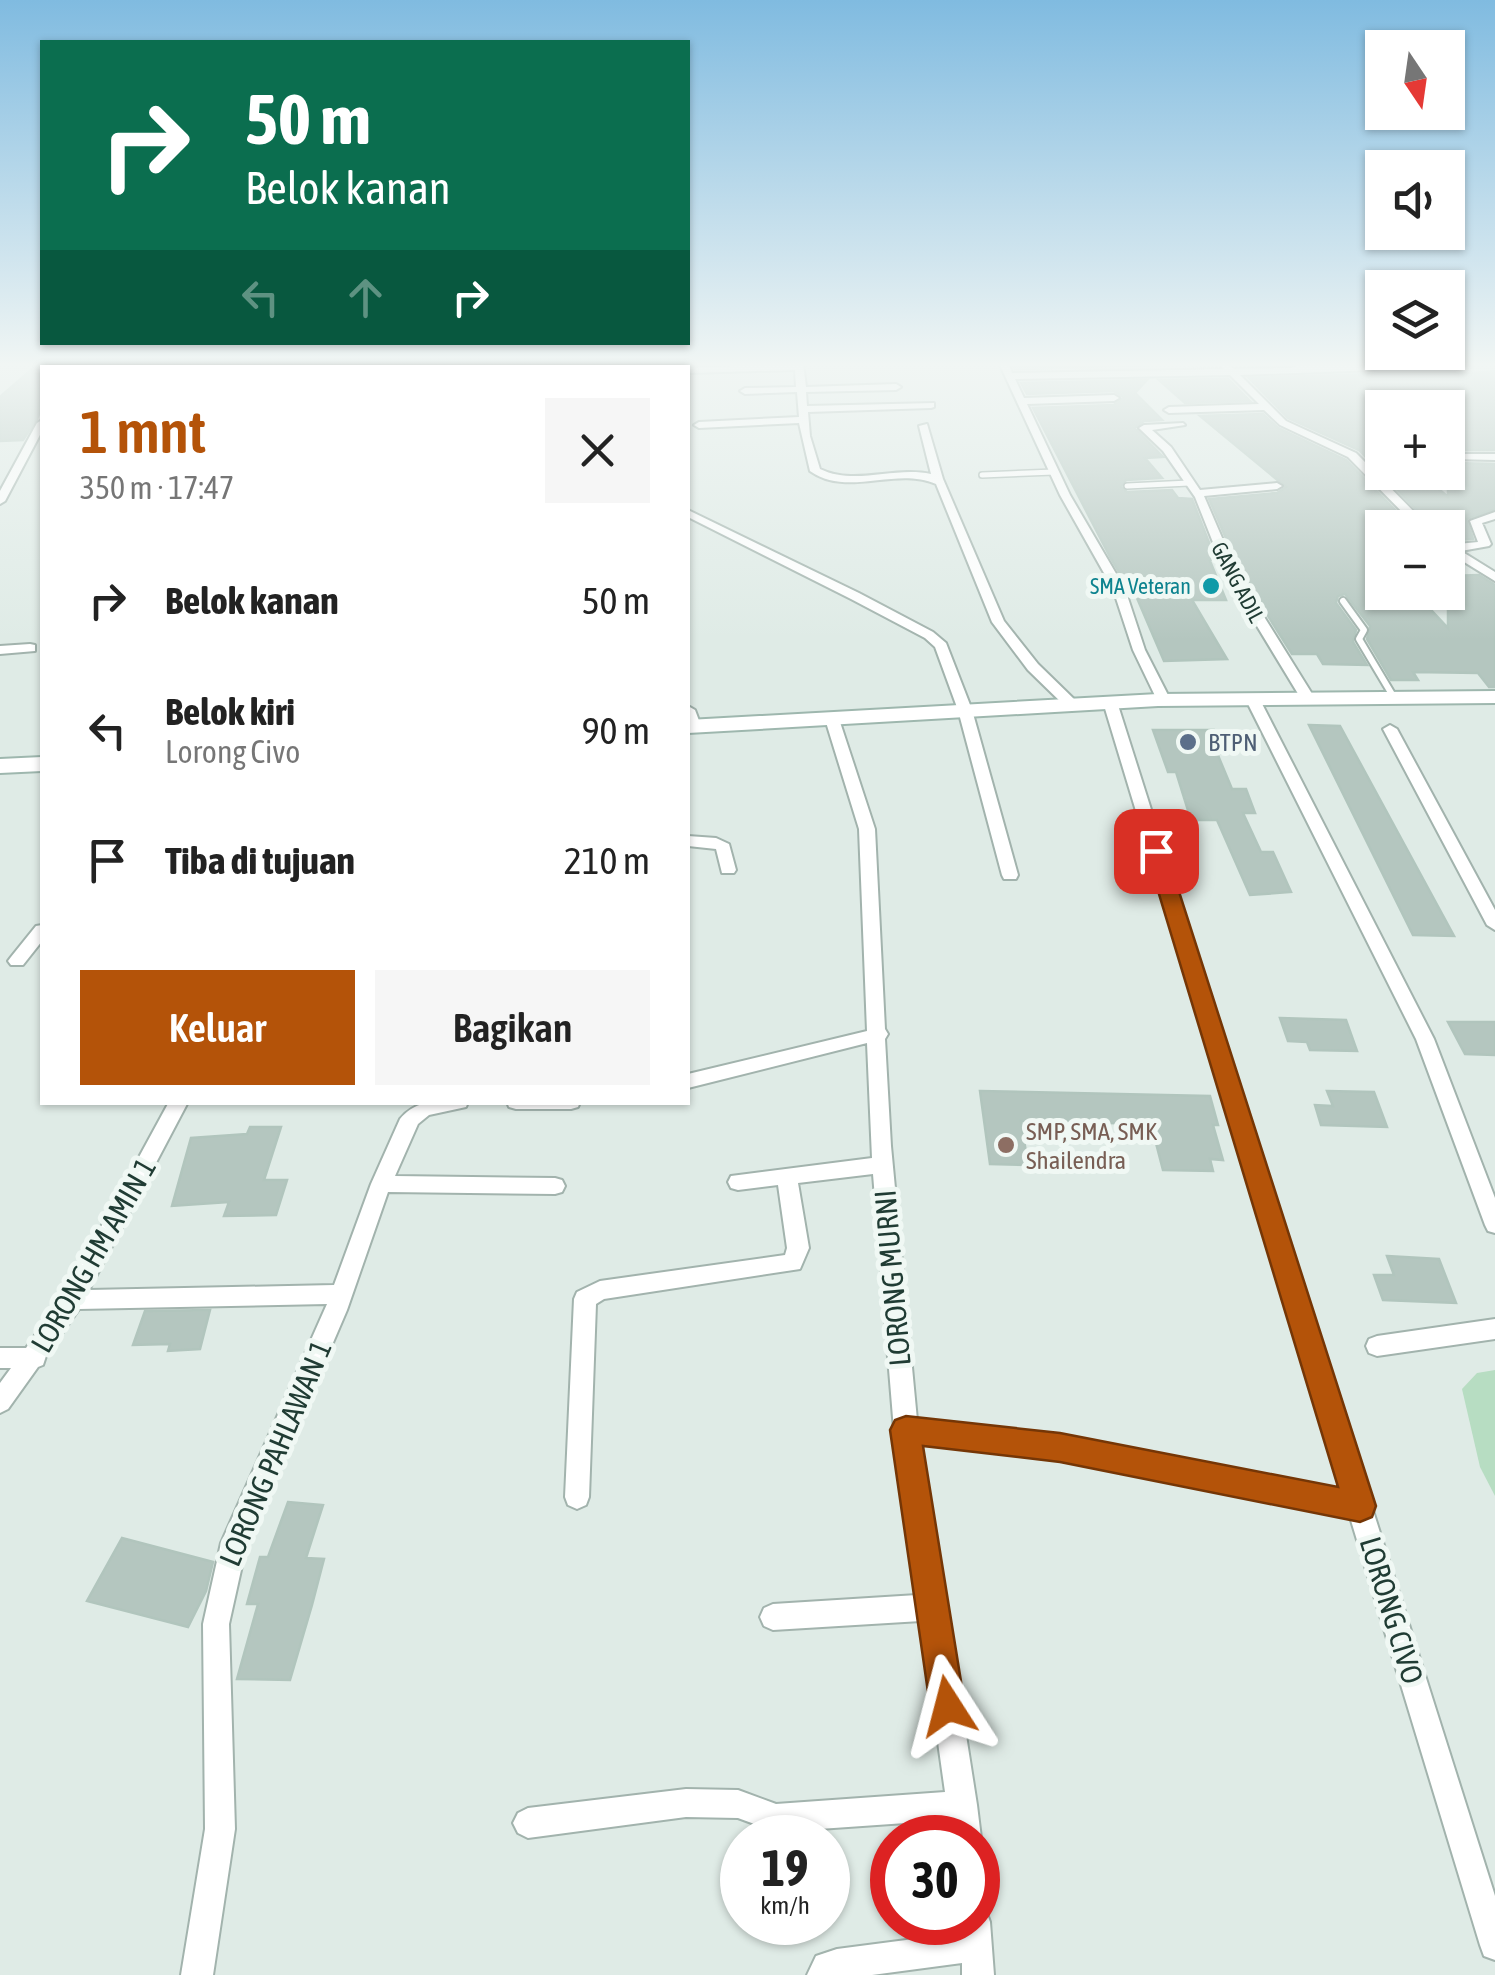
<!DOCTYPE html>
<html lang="id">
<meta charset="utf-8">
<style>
body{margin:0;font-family:"Asap Condensed",sans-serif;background:#f6f6f6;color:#222;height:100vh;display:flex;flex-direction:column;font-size:38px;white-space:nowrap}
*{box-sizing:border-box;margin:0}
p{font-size:32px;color:#767676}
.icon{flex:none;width:55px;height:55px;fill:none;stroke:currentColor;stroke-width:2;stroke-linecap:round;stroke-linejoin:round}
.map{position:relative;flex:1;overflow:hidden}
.drawer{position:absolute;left:40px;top:365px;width:650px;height:740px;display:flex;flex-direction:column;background:#fff;border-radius:0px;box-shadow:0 2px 8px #0004}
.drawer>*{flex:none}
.hud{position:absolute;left:40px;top:40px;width:650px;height:305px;border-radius:0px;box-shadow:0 2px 8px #0004;background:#0b6e4f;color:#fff;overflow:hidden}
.needle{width:65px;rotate:167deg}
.fabs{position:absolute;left:1365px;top:30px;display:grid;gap:20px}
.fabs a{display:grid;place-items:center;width:100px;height:100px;border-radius:0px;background:#fff;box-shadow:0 2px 8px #0004;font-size:50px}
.speed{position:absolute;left:720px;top:1815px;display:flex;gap:20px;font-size:50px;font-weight:700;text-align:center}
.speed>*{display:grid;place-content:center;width:130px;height:130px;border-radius:50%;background:#fff;box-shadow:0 2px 8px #0004;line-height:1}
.speed small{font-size:25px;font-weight:400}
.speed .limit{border:15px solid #d22;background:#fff;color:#111}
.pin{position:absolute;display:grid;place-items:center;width:85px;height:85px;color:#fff;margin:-42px;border-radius:20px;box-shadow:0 5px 15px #0006}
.me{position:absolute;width:110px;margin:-55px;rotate:351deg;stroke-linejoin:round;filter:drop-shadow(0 0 8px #0008)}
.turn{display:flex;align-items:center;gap:35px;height:210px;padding:0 40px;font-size:45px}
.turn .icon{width:130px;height:130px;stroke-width:2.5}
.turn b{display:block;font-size:70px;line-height:85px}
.lanes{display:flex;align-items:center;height:95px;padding:0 40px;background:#0003;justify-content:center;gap:50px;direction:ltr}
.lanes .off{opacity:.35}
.round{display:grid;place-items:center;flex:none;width:105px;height:105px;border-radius:0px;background:#f6f6f6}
.head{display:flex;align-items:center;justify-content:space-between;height:170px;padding:0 40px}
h1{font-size:60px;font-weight:600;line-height:75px;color:#b45309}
.cta{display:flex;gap:20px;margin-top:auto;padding:20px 40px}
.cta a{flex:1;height:115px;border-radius:0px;background:#b45309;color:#fff;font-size:40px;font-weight:600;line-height:115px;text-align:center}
.cta a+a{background:#f6f6f6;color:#222}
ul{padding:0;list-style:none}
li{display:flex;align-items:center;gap:30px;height:130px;padding:0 40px}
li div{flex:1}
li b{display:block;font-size:38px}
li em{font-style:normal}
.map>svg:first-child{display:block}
</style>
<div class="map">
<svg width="1495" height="1975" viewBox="0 0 1495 1975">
<rect width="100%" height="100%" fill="#dfebe6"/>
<path fill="#b7ddc2" d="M1495,1370V1496L1480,1467L1462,1389L1477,1373Z"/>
<path fill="#b4c6bf" stroke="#b1c5bd" stroke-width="2.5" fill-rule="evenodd" d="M39,363H42V406L37,419L23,440L0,441V397Z
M1186,363H1220L1015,369L1013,365Z
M1383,363H1438L1457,374L1495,371V450H1458L1450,455L1454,463L1495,464V509L1467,519L1473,539L1448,541V528H1434L1359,450L1288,418L1249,378L1377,374ZM1382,404L1448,408V497L1419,472H1382Z
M1228,379L1250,401L1185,403L1159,380Z
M1147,380L1135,393L1162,420L1144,421L1135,428L1163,457L1145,458L1162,478L1126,480L1121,487L1127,492L1172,490L1178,498L1192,499L1215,558L1210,561L1226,600H1192L1227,659L1164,661L1134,591H1130L1110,557L1033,408L1114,405L1123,397L1114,391L1027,394L1021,383Z
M1263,414L1278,428L1346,460L1412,527L1382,528V597L1418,596L1448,628V576L1479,575L1495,585V687H1489L1478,673L1413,672L1418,680H1391L1367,639L1370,626L1345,594L1338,596L1336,603L1356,630L1353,642L1367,665L1323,664L1317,654H1292L1241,573L1209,499L1277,493L1286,487L1200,416Z
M1309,725L1340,726L1454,936L1413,935Z
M1153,730H1214L1224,753H1217L1232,789H1246L1255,813H1243L1261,852H1273L1291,892L1250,895L1217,820H1191L1176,772H1168Z
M1280,1018L1346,1020L1357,1051L1310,1050L1307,1042L1288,1041Z
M1448,1022H1495V1055L1465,1054Z
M980,1091L1210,1096L1218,1125H1213L1223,1160L1210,1159L1213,1171L1163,1170L1151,1124L1021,1121L1028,1165L990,1164Z
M1327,1091L1374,1092L1387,1127L1321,1125L1315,1105L1333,1106Z
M250,1127H281L264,1180H287L276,1215L224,1216L229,1202L172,1206L191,1138L247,1134Z
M1387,1256L1439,1259L1456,1303L1383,1300L1374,1275H1394Z
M210,1310L200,1349L168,1351L170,1344L133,1345L145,1311Z
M288,1502L323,1505L306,1558L324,1559L312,1605L290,1680L237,1679L258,1604H247L260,1557H268Z
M122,1538L213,1562L206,1591L188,1627L87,1601Z"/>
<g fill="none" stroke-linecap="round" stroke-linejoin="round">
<defs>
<path id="service-far1" d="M982,475L1054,472
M1127,486L1189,483"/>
<path id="service" d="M1343,601L1364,630L1359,639L1393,696"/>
<path id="minor" d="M199,363H208V368H199Z
M346,363H355V368H346Z
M587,363H596V368H587Z
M803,363L806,387L896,384L901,387L896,390L806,392L807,406L934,403V407L931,408L808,412L810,436L820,469C855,486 894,466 931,474L919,426L927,424L943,479L1004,621L1038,664L1076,701V707H1066L1028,670L992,622L936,484C895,466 848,498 810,471L799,423L699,428L694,425L699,422L799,417L797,392L745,394L740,391L745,388L796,387L795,370L688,373L687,368Z
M999,363H1008L1012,373L1224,369L1222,366L1226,363L1234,369L1291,368L1296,367L1293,363L1380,365L1377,370L1240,375L1286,421L1356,453L1430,528H1418L1348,457L1280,425L1264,410L1169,413L1164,410L1169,407L1259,404L1230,375L1015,379L1024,398L1114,395L1119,398L1114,401L1027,404L1070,495L1125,589L1145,650L1170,699L1168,702H1158L1133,650L1113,589L1060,495Z
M42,420V431L5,501L0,504V491L37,423Z
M1183,423L1185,425L1152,430L1171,447L1200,490L1277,483L1282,486L1277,489L1204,496L1238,575L1314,697L1312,700L1307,701L1300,697L1226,575L1195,497L1163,451L1139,428L1144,425Z
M1458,454H1495V460L1454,459V455Z
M688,510L859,593L933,632L946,643L972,710L1018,875L1016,879H1004L1002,875L958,710L935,647L925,638L851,599L688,517Z
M1495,512V519L1482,523L1491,544L1489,546L1461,551L1495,572V581L1448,552V545L1478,542L1470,521Z
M30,644L35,645V651L0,654V646Z
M1252,694L1259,698L1434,1039L1495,1198V1233L1488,1231L1485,1225L1416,1039L1245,698Z
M1110,698L1117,702L1495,1896V1960L1484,1956L1480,1945L1350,1517L1060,1458L920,1442L977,1805L981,1838L978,1846V1838H951L949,1820L776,1832L738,1818L686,1817L528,1838L518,1833L513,1823L518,1813L528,1808L686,1789L738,1790L776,1804L945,1792L921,1621L773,1630L764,1626L760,1617L764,1608L773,1604L917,1595L894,1430L873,1174L798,1183L809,1248L800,1269L604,1299L596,1304L589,1497L586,1505L577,1509L568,1505L565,1497L574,1299L577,1292L600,1281L785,1255L787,1248L778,1185L738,1190L731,1188L728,1182L731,1176L872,1158L867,1043L688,1088V1074L867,1031L859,829L825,719L827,716H837L839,719L875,829L885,1029L888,1034L885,1039L891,1146L917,1420L1060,1436L1342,1492L1103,702Z
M688,706L695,710L701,726L699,729L688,727Z
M1390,725L1397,729L1495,910V930L1487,925L1383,729Z
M688,836L716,838L729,844L736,870L734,873H722L716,849L688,846Z
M42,925V941L23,965H11L8,961L11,957L36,926Z
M169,1102H188L89,1290L334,1285L371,1184L400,1119C418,1097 443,1102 468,1102L466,1107L429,1115L418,1124L395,1176L555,1178L562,1180L565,1186L562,1192L555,1194L388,1192L347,1310L247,1543L229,1624L235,1829L213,1975H181L205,1829L203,1624L221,1543L327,1304L79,1309L46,1356L43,1365L38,1367L8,1409L0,1413V1383L11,1368H0V1348H26L65,1293Z
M507,1102H580L578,1107L571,1109H516L509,1107Z
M1495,1319V1339L1377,1356L1369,1353L1366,1346L1369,1339L1377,1336Z
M978,1908L986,1911L990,1922L994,1975H962V1963L872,1975H807L816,1956L837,1949L960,1933V1922H978Z"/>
<path id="secondary" d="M1495,691V703L1158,706L688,733V720L1158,694Z
M42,757V771L0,773V759Z"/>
</defs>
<use href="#service-far1" stroke="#a2b3ad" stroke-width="8"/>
<use href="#service" stroke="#a2b3ad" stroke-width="10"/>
<use href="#minor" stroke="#a2b3ad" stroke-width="4"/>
<use href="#secondary" stroke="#9eb7ae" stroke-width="4"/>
<use href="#service-far1" stroke="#fff" stroke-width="5"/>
<use href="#service" stroke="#fff" stroke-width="6"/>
<use href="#minor" fill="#fff" fill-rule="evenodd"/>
<use href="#secondary" fill="#fff" fill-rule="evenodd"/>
</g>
<linearGradient id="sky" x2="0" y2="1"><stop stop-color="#80bbe0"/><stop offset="0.57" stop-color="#f1f6f4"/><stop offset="1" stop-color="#f1f6f4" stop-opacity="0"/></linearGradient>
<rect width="1495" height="640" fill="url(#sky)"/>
<path fill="#b45309" stroke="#753606" stroke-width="2.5" d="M1156,845L1166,851L1376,1506L1372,1517L1360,1522L1060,1462L923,1446L965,1706L960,1718L948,1724L935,1718L930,1706L890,1430L895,1420L906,1416L1060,1433L1338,1487L1146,851Z"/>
<circle fill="#0f9aa8" stroke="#f0f8f4" stroke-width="4" cx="1211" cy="586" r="10"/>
<circle fill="#5c6f8a" stroke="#f0f8f4" stroke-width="4" cx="1188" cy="742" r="10"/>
<circle fill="#8d6e63" stroke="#f0f8f4" stroke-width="4" cx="1006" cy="1145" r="10"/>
<g text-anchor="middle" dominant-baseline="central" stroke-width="10" stroke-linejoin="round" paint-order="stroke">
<g font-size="22" fill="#203c34" stroke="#f0f8f4">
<text transform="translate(1238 582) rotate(62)">GANG ADIL</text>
</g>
<g font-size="22" fill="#0d838f" stroke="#f0f8f4" text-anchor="end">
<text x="1191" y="586">SMA Veteran</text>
</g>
<g font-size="25" fill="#4e5e75" stroke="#f0f8f4" text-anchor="start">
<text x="1208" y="742">BTPN</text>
</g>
<g font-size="25" fill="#785e54" stroke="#f0f8f4" text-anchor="start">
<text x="1026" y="1131">SMP, SMA, SMK<tspan x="1026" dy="29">Shailendra</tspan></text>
</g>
<g font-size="30" fill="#203c34" stroke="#f0f8f4">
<text transform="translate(93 1255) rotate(-60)">LORONG HM AMIN 1</text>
<text transform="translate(892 1278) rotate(-95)">LORONG MURNI</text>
<text transform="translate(275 1453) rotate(-67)">LORONG PAHLAWAN 1</text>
<text transform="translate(1392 1610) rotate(73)">LORONG CIVO</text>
</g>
</g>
</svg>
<div class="fabs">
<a><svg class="needle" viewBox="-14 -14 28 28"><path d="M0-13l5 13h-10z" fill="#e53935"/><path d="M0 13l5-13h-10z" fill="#767676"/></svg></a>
<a><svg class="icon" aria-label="sound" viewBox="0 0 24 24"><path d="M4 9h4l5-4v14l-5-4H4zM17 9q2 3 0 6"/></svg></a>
<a><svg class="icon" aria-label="layers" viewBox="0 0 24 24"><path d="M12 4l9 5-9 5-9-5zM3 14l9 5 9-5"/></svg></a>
<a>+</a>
<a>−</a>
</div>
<div class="speed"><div>19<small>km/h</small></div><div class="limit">30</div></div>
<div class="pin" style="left:1156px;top:851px;background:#d93025"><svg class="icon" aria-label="arrive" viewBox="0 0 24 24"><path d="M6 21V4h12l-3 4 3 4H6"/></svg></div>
<svg class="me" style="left:948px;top:1706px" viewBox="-20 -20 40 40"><path d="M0-17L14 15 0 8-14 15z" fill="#b45309" stroke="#fff" stroke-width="4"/></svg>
<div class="hud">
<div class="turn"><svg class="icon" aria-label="right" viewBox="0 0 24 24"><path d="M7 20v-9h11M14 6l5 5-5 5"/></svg><div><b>50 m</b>Belok kanan</div></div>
<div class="lanes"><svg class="icon off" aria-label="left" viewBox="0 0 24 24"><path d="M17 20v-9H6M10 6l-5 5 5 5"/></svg><svg class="icon off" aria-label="ahead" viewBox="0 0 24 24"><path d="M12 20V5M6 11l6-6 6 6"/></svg><svg class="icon" aria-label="right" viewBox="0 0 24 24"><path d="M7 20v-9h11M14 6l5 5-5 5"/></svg></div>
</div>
<section class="drawer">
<div class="head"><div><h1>1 mnt</h1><p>350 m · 17:47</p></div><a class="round"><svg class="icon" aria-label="close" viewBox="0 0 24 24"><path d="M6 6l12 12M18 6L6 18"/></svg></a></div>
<ul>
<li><svg class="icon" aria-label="right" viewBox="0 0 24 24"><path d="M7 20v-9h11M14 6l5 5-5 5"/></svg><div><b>Belok kanan</b></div><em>50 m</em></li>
<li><svg class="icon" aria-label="left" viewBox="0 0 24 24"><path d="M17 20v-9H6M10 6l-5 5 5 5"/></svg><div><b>Belok kiri</b><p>Lorong Civo</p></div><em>90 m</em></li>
<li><svg class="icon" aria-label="arrive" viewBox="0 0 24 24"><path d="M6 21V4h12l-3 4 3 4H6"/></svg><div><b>Tiba di tujuan</b></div><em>210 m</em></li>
</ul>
<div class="cta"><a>Keluar</a><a>Bagikan</a></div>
</section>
</div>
